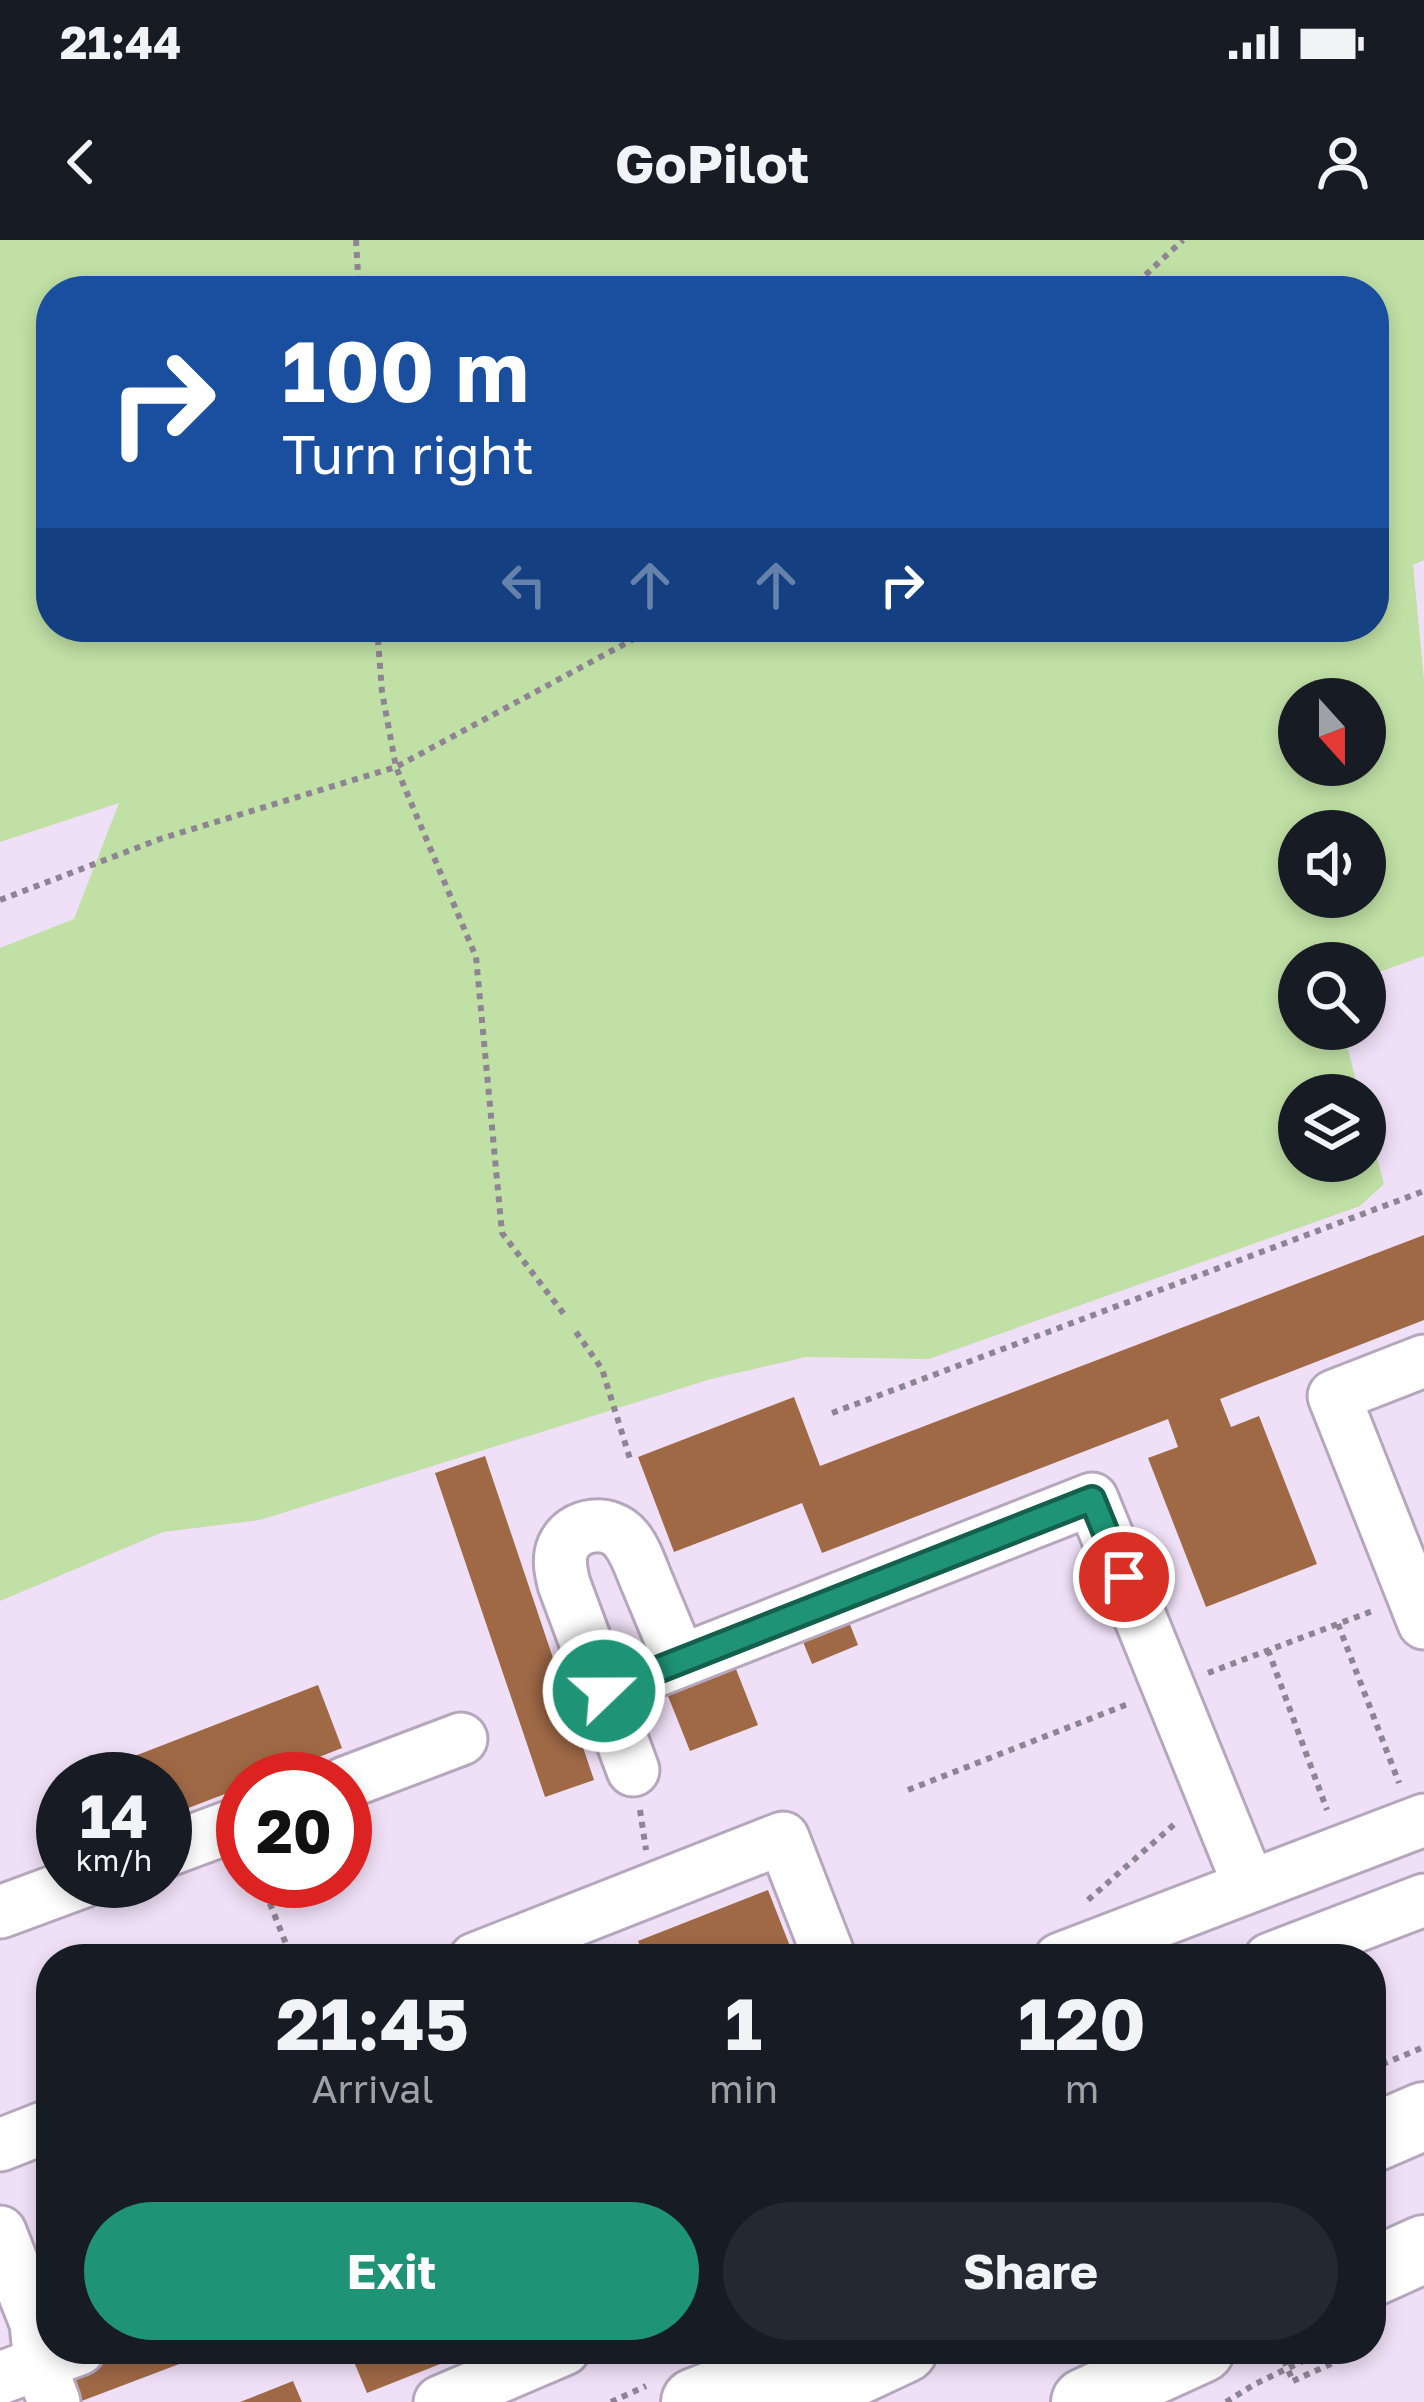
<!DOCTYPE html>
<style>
body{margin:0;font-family:"Golos Text",sans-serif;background:#242831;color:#f1f3f6;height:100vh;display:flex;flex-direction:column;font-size:45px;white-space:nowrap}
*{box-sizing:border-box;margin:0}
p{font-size:39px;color:#9ea1a6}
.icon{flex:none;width:66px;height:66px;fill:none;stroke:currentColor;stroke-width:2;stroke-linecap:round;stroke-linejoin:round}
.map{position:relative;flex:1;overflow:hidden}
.panel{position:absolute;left:36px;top:1704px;width:1350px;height:420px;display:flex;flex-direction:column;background:#171b24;border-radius:48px;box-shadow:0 6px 18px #0003}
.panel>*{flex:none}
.guide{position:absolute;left:36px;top:36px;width:1353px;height:366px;border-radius:48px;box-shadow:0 6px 18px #0003;background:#1a4fa0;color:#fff;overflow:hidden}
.needle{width:78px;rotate:159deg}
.buttons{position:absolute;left:1278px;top:438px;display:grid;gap:24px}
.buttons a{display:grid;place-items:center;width:108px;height:108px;border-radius:50%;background:#171b24;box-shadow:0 6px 18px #0003;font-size:60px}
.speed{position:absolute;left:36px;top:1512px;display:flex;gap:24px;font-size:60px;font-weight:700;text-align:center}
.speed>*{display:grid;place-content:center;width:156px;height:156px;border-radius:50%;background:#171b24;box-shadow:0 6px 18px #0003;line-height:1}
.speed small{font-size:30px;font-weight:400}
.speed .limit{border:18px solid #d22;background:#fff;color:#111}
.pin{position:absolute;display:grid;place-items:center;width:102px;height:102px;color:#fff;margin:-51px;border:6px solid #fff;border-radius:50%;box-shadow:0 3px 12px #0007}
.me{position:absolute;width:132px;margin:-66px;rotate:68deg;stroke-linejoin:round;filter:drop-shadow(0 0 9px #0008)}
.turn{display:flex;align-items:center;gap:42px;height:252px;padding:0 48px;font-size:54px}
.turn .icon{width:156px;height:156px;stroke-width:2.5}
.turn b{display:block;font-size:84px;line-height:102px}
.lanes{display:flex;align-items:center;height:114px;padding:0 48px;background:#0003;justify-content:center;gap:60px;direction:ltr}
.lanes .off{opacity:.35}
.eta{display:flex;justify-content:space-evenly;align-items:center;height:204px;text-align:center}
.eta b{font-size:72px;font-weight:700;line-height:84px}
.action{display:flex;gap:24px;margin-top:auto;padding:24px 48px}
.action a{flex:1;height:138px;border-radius:72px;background:#1e9376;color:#fff;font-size:48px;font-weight:700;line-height:138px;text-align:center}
.action a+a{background:#242831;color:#f1f3f6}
.status{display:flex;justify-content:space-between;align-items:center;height:84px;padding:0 60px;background:#171b24;direction:ltr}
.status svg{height:33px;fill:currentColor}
header{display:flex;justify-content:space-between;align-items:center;height:156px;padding:0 48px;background:#171b24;font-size:54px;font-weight:700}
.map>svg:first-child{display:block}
</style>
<div class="status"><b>21:44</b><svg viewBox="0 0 49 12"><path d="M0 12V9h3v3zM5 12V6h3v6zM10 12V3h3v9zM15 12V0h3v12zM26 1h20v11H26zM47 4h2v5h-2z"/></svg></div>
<header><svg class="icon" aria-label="back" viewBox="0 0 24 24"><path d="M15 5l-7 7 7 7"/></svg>GoPilot<svg class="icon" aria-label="person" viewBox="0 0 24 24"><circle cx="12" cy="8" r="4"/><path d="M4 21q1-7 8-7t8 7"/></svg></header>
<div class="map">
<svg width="1424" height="2162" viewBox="0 0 1424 2162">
<rect width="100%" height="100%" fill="#f0e0f7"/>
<path fill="#c0e0a5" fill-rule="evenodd" d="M0,0H1424V320L1413,325L1424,440V716L1365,737V723H1299V761L1287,766L1299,772V789H1330L1348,810L1360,855H1299V921H1365V875L1384,944L1360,966L929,1119L806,1117L711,1139L260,1280L163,1292L0,1361V708L74,679L119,563L0,602ZM51,51H1374V387H51ZM1299,459H1365V525H1299ZM1299,591H1365V657H1299Z"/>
<path fill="#9f6946" d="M1424,995V1080L1220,1159L1231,1187L1259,1176L1317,1324L1206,1367L1148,1218L1178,1207L1168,1179L822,1313L802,1263L674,1312L638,1217L794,1157L820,1226Z
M485,1216L594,1540L545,1557L435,1233Z
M844,1369L858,1405L812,1424L797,1387Z
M732,1419L758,1485L690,1511L664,1446Z
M318,1445L342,1508L263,1539H243V1547L165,1577V1539H99L96,1531Z
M768,1650L795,1719H631L643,1714L638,1701Z
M139,2109H201L203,2115L79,2162L69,2135Z
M372,2109H478L367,2153L352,2117Z
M293,2141L302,2162H240Z"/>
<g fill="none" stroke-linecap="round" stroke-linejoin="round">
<defs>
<path id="minor" d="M1424,1121L1334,1156L1424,1383
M604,1451L1092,1259L1249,1645
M633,1530L564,1344C561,1332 558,1319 563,1307C574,1282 610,1279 626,1299C636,1311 641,1328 647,1342C658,1368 669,1395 680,1421
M345,1543L461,1499
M165,1611L243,1582
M0,1672L84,1641
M475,1719L783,1598L830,1719
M1060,1719L1424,1580
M1270,1719L1424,1660
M0,1905L51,1885
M0,1992L36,2083L40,2124L54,2162
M0,2138L79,2109
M440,2162L564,2109"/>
<path id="major" d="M695,2162L830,2109"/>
<path id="highway" d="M1371,1899L1424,1876
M1371,2033L1424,2009
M791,2162L904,2109
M1085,2162L1201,2109"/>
</defs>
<use href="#minor" stroke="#b6a7bd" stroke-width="57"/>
<use href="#major" stroke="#b6a7bd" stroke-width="72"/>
<use href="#highway" stroke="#b6a7bd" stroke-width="72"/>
<path stroke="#8f8494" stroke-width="6" stroke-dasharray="6 6" stroke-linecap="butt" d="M356,0L359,51
M1128,51L1183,0
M377,387L382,452L396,527L476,717L502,993L567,1078
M0,660L160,599L396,527L656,387
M576,1092L602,1129L631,1222
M832,1173L1424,951
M1338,1384L1399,1543
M1268,1410L1327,1570
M1208,1433L1375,1370
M908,1550L1128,1464
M640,1570L646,1610
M261,1641L292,1719
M1088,1660L1177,1582
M1371,1829L1424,1807
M1293,2141L1364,2109
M611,2162L646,2146
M1226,2162L1255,2144L1328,2109"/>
<use href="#minor" stroke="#fff" stroke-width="51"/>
<use href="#major" stroke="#fff" stroke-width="66"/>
<use href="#highway" stroke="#fff" stroke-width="66"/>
<path stroke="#8f8494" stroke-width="6" stroke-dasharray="6 6" stroke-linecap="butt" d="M1279,2109L1293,2141"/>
</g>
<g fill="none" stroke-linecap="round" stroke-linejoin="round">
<defs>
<path id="route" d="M604,1451L1092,1259L1124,1337"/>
</defs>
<use href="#route" stroke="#14604d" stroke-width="30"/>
<use href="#route" stroke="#1e9376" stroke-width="21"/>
</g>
</svg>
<div class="buttons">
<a><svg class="needle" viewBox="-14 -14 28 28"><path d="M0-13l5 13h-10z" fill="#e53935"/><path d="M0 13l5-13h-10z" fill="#9ea1a6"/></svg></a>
<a><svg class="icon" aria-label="sound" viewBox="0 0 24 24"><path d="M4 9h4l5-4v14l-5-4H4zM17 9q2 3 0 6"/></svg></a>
<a><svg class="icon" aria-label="search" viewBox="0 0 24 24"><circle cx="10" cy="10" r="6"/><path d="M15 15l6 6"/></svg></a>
<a><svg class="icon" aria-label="layers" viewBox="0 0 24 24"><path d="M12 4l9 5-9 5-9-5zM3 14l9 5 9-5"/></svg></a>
</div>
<div class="speed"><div>14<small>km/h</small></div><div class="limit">20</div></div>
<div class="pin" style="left:1124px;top:1337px;background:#d93025"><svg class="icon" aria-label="arrive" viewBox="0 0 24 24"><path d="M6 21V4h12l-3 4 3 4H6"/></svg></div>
<svg class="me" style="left:604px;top:1451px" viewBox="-20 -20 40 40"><circle r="17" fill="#1e9376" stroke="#fff" stroke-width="3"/><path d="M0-11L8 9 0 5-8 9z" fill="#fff"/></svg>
<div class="guide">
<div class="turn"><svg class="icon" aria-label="right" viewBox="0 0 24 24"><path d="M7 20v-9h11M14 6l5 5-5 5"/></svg><div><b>100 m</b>Turn right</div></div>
<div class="lanes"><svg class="icon off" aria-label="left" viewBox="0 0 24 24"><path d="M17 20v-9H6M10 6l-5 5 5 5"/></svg><svg class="icon off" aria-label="ahead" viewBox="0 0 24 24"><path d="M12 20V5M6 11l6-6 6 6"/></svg><svg class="icon off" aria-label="ahead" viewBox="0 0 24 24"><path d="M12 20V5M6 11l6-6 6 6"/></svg><svg class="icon" aria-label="right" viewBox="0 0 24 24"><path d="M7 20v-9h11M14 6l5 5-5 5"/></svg></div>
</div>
<section class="panel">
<div class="eta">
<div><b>21:45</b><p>Arrival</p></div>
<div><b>1</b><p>min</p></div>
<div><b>120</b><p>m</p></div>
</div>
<div class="action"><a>Exit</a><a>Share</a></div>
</section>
</div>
